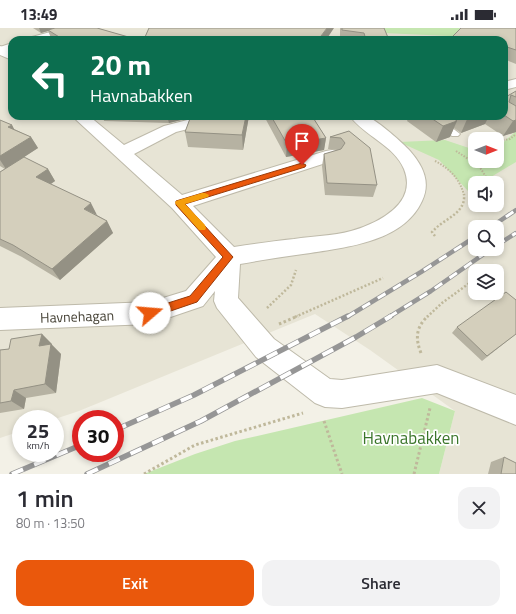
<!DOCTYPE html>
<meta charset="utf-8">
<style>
body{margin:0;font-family:"Titillium Web",sans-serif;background:#f2f2f3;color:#2b2b33;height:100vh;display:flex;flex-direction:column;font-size:15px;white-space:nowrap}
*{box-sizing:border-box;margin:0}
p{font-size:13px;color:#7c7c81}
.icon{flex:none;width:22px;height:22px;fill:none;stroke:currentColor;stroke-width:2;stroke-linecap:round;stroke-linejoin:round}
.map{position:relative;height:446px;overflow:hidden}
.drawer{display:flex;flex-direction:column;background:#fff;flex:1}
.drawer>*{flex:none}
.hud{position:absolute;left:8px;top:8px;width:500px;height:84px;border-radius:12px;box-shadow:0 2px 6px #0003;background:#0b6e4f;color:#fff;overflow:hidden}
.needle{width:26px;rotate:90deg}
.fabs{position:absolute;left:468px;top:104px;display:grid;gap:8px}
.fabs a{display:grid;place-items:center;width:36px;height:36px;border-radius:8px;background:#fff;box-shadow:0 2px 6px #0003;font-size:20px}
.speed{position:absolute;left:12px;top:382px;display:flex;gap:8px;font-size:20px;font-weight:700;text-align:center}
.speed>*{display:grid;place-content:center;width:52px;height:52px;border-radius:50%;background:#fff;box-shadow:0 2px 6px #0003;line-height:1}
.speed small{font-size:10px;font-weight:400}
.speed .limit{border:6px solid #d22;background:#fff;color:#111}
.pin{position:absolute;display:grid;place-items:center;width:34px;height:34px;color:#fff;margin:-41px -17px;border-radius:50% 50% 50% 0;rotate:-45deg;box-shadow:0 0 4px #0007}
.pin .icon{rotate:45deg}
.me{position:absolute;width:44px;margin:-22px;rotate:72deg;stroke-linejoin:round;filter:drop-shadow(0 0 3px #0008)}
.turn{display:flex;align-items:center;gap:14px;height:84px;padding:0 16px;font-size:18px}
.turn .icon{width:52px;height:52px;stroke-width:2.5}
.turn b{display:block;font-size:28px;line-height:34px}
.round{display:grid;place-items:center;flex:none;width:42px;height:42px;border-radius:12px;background:#f2f2f3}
.head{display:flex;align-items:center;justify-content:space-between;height:68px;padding:0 16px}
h1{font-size:24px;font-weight:600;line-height:30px}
.action{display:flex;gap:8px;margin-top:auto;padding:8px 16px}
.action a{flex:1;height:46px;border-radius:12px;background:#ea580c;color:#fff;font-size:16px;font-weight:600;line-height:46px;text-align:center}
.action a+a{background:#f2f2f3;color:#2b2b33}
.status{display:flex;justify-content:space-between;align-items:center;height:28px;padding:0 20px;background:#fff;direction:ltr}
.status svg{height:11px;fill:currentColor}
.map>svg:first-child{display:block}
</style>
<div class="status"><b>13:49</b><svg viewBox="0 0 49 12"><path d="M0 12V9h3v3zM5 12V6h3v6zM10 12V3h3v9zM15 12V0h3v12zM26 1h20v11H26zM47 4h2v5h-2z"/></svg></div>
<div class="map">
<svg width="516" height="446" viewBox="0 0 516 446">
<rect width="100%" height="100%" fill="#f3f1e7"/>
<path fill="#e7e4d5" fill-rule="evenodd" d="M0,0H516V446H439L455,383L370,322L315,286L79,383L55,391H21V403L0,410ZM12,12H504V88H12ZM475,111H497V133H475ZM475,155H497V177H475ZM475,199H497V221H475ZM475,243H497V265H475Z"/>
<path fill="#c5e6b0" d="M362,0H516V11L383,5Z
M516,103V134L481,155H475V159L468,163L439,132L399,114L445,112L475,122V133H497V120Z
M422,370L455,383L439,446H144L195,426L235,413Z"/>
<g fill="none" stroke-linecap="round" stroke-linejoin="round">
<defs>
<path id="service" d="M426,88H437L460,106L458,108H452Z"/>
<path id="minor" d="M0,18L12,23V32L0,27Z
M516,51V59L504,62V54Z
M72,88H89L124,117L164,98L203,88H230L228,91L176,104L134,126L182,167L326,123L332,122L338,123L341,127L338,131L193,178L234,219C254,216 274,213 294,211C312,208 333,208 351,203C379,195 418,175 404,141C394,117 364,108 350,88C355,88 364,86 368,89C378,93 403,115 410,123C423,138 431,154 422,173C403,215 342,220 303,226C282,229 261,232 240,236L238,270L274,311L330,351L342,352L437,337L516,367V397L437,365L342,380L325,379L315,375L256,329L217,280L214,273L215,263L203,278L150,296L0,302V280L150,274L186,263L216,229L172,180Z"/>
<path id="tertiary" d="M65,0H84L82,2L49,12H30L32,9Z
M12,15V23L0,27V19Z"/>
</defs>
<use href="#service" stroke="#bebaaa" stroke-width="2"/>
<use href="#minor" stroke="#bebaaa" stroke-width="2"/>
<use href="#tertiary" stroke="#bebaaa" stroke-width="2"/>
<path stroke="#bfb89b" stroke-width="2" stroke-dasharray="1.5 1.5" stroke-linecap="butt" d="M473,108L483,111
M497,113L510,111L516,106
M456,123L479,138L490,155
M435,133C449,140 460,151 464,167
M497,162L503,166"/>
<path stroke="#bfb89b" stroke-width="2.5" stroke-dasharray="2 2" stroke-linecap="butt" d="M435,208L432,204L435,201C446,190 466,185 464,166
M488,243L494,238
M267,280L291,257L296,242
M295,289L383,250
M427,289L442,275L475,251"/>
<path stroke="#bfb89b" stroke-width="3" stroke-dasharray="2.5 2.5" stroke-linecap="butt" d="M279,296L298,288
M421,325C415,310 416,299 428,288
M324,393L342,446
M144,446L195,417L303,385
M414,446L430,380"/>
<use href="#service" fill="#fff" fill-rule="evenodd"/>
<use href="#minor" fill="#fff" fill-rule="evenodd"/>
<use href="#tertiary" fill="#fff" fill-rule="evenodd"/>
<defs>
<path id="rail-far1" d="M491,199L516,182
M497,217L516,205
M347,289L421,244L475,209
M389,289L431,263L491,221"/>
<path id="rail" d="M115,402L194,367L348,288
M12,446L81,417
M87,446L201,393L356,309L391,288"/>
</defs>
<use href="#rail-far1" stroke="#969696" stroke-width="4.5"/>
<use href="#rail" stroke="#969696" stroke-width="5.5"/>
<use href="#rail-far1" stroke="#fff" stroke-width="3" stroke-dasharray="9" stroke-linecap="butt"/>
<use href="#rail" stroke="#fff" stroke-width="4" stroke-dasharray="12" stroke-linecap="butt"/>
</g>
<path fill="#b6b2a2" d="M33,0H97L139,12H52L48,3L41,5Z
M149,0L326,12H145V9Z
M340,0H384L389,12H340Z
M516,0V36L504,31V12H449Z
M516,63V104L503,108L485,96L461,105L454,100L450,109L436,114L407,93L409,88H504V70Z
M103,88H249L243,122L188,119L185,104L190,90L169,95L104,93Z
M264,88H312L326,110L324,122L286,129Z
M0,92L12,97L14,101L31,109L38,120L22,130L48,141L55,153L51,156L97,187L107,193L113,205L60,252L22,229L0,218V144L5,141L0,138Z
M349,103L377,157L373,169L325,167L322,138L324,126L338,122L328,121L330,109Z
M457,299L516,306L482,333L452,305Z
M42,306L61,326L56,365L26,370L24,381L0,385V322L9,321Z
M504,429L516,446H488L491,434Z"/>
<path fill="#949184" d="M39,0H59L48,2V3L41,5Z
M327,0H334L326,12H318Z
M167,88H197L169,95Z
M246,88H249L243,122L242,107Z
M472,88H489L485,96L461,105L468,89Z
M516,92V104L503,108L513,93Z
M457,93L450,109L436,114L443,98Z
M12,97L18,109L8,99Z
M31,109L38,120L6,141L0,132V128Z
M326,110L324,122L286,129L287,116Z
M48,141L55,153L43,161L36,149Z
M91,175L97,187L84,181Z
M107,193L113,205L60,252L52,241Z
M42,306L52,316L49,328L39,318Z
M51,316L61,326L56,365L45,356Z
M14,362L26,370L24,381L11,373Z"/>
<path fill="#d4cfbc" stroke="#949184" d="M55,0H97L139,12H64L48,2Z
M149,0H327L318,12H257L245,10L246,12H209L208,10L145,9Z
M342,0H384L389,12H366L364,5L342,2Z
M461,0H516V22L504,18V12H487L482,10L480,12H449Z
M516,63V69L511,67L509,74L516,78V92L513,93L504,87V70Z
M191,88H246L242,107L185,104Z
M271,88H312L326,110L287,116Z
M428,88H450L457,93L443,98Z
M0,92L12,97L8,99L31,109L0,128Z
M349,103L370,120L377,157L327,155L324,126L341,121L345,115L341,110L330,109Z
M24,129L48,141L36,149L91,175L84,181L107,193L52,241L13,217L0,211V144Z
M506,264L516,272V306L487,328L457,299Z
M42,306L39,318L51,316L45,356L14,362L11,373L0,375V322L9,321L11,311Z
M504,429L516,435V446H501Z"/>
<path fill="#ea580c" stroke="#983908" d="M302,135L306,137L305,139L185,176L233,229L197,274L150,290L146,288L145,285L146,282L190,268L223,229L176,177V173Z"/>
<path fill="#f59e0b" d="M202,165H205L209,167L208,169L185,176L205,197L206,200L205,202H199L175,175L176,173Z"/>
<g text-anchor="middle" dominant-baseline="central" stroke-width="3.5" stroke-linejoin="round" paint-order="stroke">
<g font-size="14" fill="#464236" stroke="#fff">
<text transform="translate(77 288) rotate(-2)">Havnehagan</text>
</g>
<g font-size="17" fill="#3b762b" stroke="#fff">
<text x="411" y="410">Havnabakken</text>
</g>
</g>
</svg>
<div class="fabs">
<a><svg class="needle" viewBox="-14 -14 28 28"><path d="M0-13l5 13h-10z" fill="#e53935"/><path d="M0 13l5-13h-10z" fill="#7c7c81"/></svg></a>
<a><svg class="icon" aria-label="sound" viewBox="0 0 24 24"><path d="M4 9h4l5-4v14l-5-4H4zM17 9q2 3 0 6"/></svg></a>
<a><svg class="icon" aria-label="search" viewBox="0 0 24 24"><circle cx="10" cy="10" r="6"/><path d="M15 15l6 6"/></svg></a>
<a><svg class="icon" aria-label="layers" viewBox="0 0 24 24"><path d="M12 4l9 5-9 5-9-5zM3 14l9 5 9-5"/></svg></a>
</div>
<div class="speed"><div>25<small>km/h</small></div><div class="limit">30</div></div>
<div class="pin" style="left:302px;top:137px;background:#d93025"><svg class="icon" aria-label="arrive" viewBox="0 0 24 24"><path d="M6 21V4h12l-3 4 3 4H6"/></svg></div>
<svg class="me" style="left:150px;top:285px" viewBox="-20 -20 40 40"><circle r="19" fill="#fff"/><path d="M0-13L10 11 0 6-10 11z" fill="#ea580c"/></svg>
<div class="hud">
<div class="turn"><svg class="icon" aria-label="left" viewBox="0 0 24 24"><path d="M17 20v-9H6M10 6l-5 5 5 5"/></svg><div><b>20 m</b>Havnabakken</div></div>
</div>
</div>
<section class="drawer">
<div class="head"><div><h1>1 min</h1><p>80 m · 13:50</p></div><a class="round"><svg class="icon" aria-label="close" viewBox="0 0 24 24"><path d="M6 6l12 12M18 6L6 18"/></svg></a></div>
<div class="action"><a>Exit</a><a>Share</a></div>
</section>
